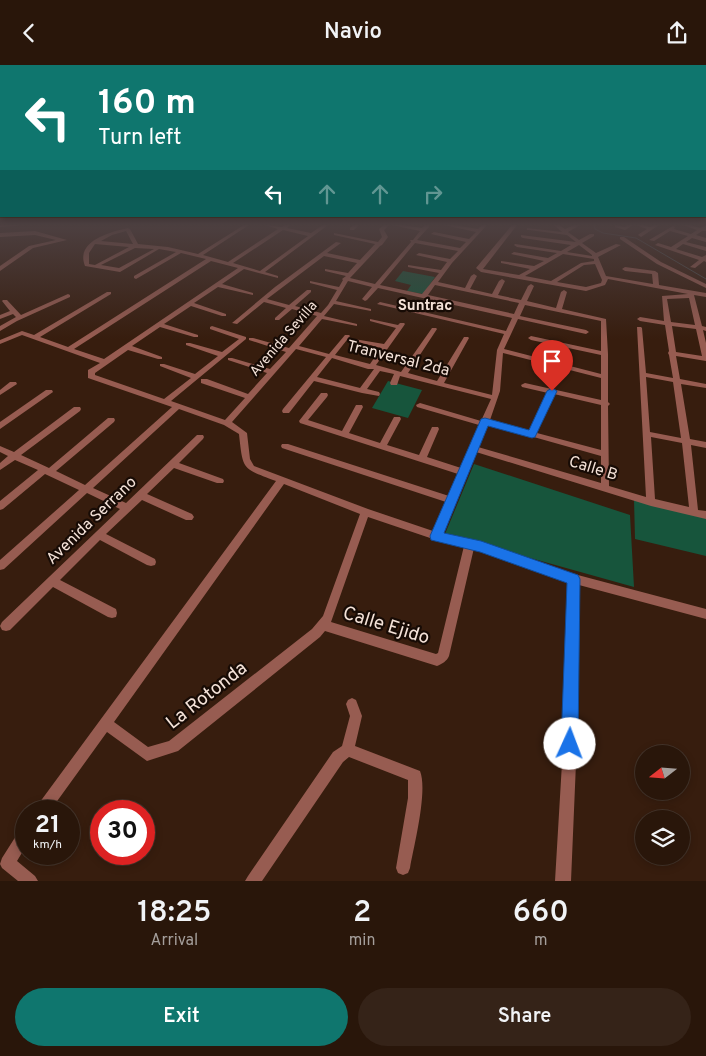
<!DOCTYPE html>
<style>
body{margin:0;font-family:Overpass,sans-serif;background:#352318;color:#f1f3f6;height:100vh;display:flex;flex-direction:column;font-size:19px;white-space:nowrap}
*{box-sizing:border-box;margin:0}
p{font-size:16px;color:#a59f9c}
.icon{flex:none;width:28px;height:28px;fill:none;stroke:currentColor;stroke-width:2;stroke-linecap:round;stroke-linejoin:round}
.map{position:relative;height:816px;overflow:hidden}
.details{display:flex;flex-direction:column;background:#29160a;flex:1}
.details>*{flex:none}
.hud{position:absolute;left:0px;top:0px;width:706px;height:152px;box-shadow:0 2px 8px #0003,0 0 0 1px #45352b;background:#0f766e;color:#fff;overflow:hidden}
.needle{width:32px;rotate:253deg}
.fabs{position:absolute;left:635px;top:680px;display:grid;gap:10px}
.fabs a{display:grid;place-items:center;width:55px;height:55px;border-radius:50%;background:#29160a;box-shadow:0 2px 8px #0003,0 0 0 1px #45352b;font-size:25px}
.speed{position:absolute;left:15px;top:735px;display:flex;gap:10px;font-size:25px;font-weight:700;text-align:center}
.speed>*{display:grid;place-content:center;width:65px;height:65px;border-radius:50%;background:#29160a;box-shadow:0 2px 8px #0003,0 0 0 1px #45352b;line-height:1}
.speed small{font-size:12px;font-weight:400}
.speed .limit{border:8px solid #d22;background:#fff;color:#111}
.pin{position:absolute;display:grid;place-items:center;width:42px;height:42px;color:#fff;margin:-51px -21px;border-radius:50% 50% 50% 0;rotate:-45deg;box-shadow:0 0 5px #0007}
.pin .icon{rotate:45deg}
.me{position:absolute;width:55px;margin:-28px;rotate:2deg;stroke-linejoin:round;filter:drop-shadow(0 0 4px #0008)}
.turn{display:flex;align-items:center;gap:18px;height:105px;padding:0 15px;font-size:22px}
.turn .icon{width:65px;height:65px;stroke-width:2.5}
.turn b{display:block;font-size:35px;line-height:42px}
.lanes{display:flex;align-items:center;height:48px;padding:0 15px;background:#0003;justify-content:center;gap:25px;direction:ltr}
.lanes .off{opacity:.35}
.eta{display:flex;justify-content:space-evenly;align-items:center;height:85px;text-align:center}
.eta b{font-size:30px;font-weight:600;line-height:35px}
.button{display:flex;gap:10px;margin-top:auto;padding:10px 15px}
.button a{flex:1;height:58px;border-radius:30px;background:#0f766e;color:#fff;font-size:20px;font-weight:600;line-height:58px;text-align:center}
.button a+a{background:#352318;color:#f1f3f6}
header{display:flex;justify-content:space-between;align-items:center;height:65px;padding:0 15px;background:#29160a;font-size:22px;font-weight:600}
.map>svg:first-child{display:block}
</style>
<header><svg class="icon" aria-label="back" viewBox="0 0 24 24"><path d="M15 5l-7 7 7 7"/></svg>Navio<svg class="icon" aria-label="share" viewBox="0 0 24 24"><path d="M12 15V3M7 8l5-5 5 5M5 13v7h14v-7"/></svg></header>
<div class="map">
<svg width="706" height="816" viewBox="0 0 706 816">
<rect width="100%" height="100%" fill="#371d0e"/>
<path fill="#17553c" d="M403,206L435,212L423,229L407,226L411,220L395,216Z
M388,316L422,325L408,353L372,343Z
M474,399L630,450L634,522L445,469Z
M634,434L706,450V491L635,474Z"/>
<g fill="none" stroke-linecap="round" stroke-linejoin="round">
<path stroke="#4b5050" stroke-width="1" d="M594,160L595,164L603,168L636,173L706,214"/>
<path fill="#975c51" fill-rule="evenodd" d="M0,160H19L17,161L0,162Z
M244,160H249L203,190L228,197L278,164L265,160L282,162L285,160H290L287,163L311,168L323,160H328L265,207L278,211V213L244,204L222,219L253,228V230L218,222L194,238L226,249V251H222L191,241L164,259L198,270V272H194L160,262L132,281L162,292V294H158L128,285L95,308V310L164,334L191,313L160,301V299H164L195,309L218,291L186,280V278H190L222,287L239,274L210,264V262L212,261L246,272V274L171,336L225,355L245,333L201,318V314H207L248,329L267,308L228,295V293H232L270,304L286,287L249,275V273H253L289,283L317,251L292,244L279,255H275V253L286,243L264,237L237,259L232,258L275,222L336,177L341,178L327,188L360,195L375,179L334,170V168L378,177L382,172L379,164L384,160H389L384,165L388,172L382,180L380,181L350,213L375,219L411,177L410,175H413L420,166L392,160H402L422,163L425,160H429V162L417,175L460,183L466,177L431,169L434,167L469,174L476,167L444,160H454L478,164L482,160H487L452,198L438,217L465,223L471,211L474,209L477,211L470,224L492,229L499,216L502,214L505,216L498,230L521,235L528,221L531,219L534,221L527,236L556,243L561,227L564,225L567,227L562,244L606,254L608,289V337L610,339L608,341L609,421L646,432L637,262H641L642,263L646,308L673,313L669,290L668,288L669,286L665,260L640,256L637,254L640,252L664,256L662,231L688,229L608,214L605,220L586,226L481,207L476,203L512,160H517L483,204L519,210L530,204L501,198V196L534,201L544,196L511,189L514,187L548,193L557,188L517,182L514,180L515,179L561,186L571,180L523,173L521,172V170L576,177L567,170L529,165H527V163L562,167L554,160H559L565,164L574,160H580L568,167L579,175L590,169H594V171L582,178L596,188L616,179L621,180L598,192L606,211L653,219L652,209L625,206L622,204L625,202L655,206L658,208L659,220L706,228V232L694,230L702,261L706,262V266L703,265L706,278V296L676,291L680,314L706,319V323L681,319L690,374L706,377V383L691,380L698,445L706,446V454L651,441L476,387L442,468L481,477L574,509L706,544V554L579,520L576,698L571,816H555L562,698L569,517L474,483L449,591C447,596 442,599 437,601L325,566L320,572L178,686L147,696L107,667L50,746H35L37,741L276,416C242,403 243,406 239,369L224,360L179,344L93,423L126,438L197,370H203L204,372L203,374L179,398L223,414L224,416L223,418H217L174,403L147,429L192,449L194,452L192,455H186L142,435L106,469L155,494L156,497L155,500L151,501L147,500L100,475L60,515L116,544L117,548L116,552L112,553L108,552L53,522L10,565L6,566L2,565L0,561L2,557L120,444L87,428L4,504L0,505V495L79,425L45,409L3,444L0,445V436L38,405L15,395L0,405V398L8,391L0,387V381L14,387L74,342H80L81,344L80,346L21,390L49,403L108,353H114L115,355L114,357L56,406L85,420L172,342L88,313V305L100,298L22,270L0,279V275L22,266L34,270L107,227H111V229L40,272L68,282L206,194L181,188L136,214L134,213V211L176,187L159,184L120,207L85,201C75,176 110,167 128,163L130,164L138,179L168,182L198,189ZM283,165L308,171L260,206L233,198ZM126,166L133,179L101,176L112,170ZM415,178L458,186L450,194L419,188L416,190L447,197L441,205L408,200V202L439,208L422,229L380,220ZM95,179L129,182L95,200L89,199V188ZM579,180L592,190V191L567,187ZM135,183L154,184L119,203L101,200ZM563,189L594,194V196L581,198L551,216L525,211ZM324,191L357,198L348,208L325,204V206L346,211L342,214L343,215L339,222L310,216V218L337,225L328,240L321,248L295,241L311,227V225H307L289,240L267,234ZM211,196L238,203L104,294L74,284ZM595,199L602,215L601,218L586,222L557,217L584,200ZM348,216L372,222L362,234L365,236L367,235L378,223L512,253L506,266L380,237L377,239L504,269L497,285L492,330L444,318L469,273L468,272H464L437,316L408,308L437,264L436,263H432L401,307L376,300L403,262L405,259L404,258H400L398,260L370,254V256L396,263L384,279L354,274V276L381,283L370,299L335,290L350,271L349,270H345L329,289L299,281L322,254L357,261V259L324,251L334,239L371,246V244L336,236ZM435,220L519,238L514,249L428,230ZM689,233L695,260L671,257L667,234ZM525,240L601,256V286L531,271L528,273L531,275L601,290V309L504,284L518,254L586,269L589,267L586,265L520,251ZM672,261L696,264L702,291L676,287ZM296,284L326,292L283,344L282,346L283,348H289L314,316L362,328L379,331L380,329L379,327L367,324L380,306L394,309L390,318L391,320H397L400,311L491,334L481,356L420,338L416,340L417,342L479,360L461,403L427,392L439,364L438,362H432L419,390L387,380L401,354L400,352H394L380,378L349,368L363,342L362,340H356L342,366L308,355L327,332L328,330L327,328H321L299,356L300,358L458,409L449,431L288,379H282L281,381L282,383L446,437L433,466L368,444L254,401L250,394L247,368L232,357ZM503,288L601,313V335L525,318L521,320L522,322L548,328L530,366L490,355L500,326ZM332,293L368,304H374L360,323L317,312ZM646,312L673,317L681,373L650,367ZM554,329L601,340V385L537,368ZM488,359L601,391V418L478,382ZM651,372L682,378L689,442L655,434ZM284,419L360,449L323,551L312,564L169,676L148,682L114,657ZM368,452L436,475L464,481L438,588L436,589L331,557Z
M354,160H359L354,165H350V163Z
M615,160L625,162L628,160H633L625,165L615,162Z
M636,160H643L650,162L654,160H659L641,172L638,170L639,169L647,164Z
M683,160H690L700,163L706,160V166H702L696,170L706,173V177L692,173L686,177L706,182V186L683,179L676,184L702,192L706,190V197L704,196L695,203L690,202L699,195L655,180L658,178L671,182L688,171L670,166L654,176L649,175L673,161L675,162L674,164L691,169L697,165Z
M35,166L67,175L33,183L0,206V201L29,181L56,175L35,170L0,172V168Z
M620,172H624L661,197L706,219V223L657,199L620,174Z
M68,229L70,230V232L17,256L0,266V261L16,252L13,249L0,254V250L10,246L2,236L3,235H7L21,250Z
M10,317H16L17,319L0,330V325Z
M46,325H52L53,327L0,364V357Z
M352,633L356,635L362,651L355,681L420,706C428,726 414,780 410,803L408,808L403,810L398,808L396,803L408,733V715L349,692L343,697L262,816H245L248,811L333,687L342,681L350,651L346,639L348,635Z
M26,761V781L17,796L35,811L38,816H18L2,803L0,799L2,793L21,763Z"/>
</g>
<linearGradient id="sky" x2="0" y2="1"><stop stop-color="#1e1008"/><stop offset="0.58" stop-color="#4d4041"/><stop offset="1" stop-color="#4d4041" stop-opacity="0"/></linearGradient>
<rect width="706" height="274" fill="url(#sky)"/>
<path fill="#1a73e8" stroke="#114b97" d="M552,323L557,326L535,372L532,373L488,361L444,468L481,476L578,510L580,514L578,679L575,685L570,688L564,685L561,679L567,518L480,487L431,475L430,471L481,354L485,353L529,365L547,326Z"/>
<g text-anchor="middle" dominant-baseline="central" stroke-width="4.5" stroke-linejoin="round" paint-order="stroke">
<g font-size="14" fill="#f4e2d8" stroke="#170b05">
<text transform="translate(284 274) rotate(-49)">Avenida Sevilla</text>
</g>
<g font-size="15" font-weight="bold" fill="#f4e2d8" stroke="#170b05">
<text x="425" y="241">Suntrac</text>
</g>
<g font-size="16" fill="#f4e2d8" stroke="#170b05">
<text transform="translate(398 294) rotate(14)">Tranversal 2da</text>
<text transform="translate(593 404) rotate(17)">Calle B</text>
<text transform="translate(92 456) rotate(-44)">Avenida Serrano</text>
</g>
<g font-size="19" fill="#f4e2d8" stroke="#170b05">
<text transform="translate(386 561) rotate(17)">Calle Ejido</text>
<text transform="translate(207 631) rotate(-38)">La Rotonda</text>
</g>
</g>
</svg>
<div class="fabs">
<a><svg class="needle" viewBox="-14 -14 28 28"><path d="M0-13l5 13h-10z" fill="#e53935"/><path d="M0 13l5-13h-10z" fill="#a59f9c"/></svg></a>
<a><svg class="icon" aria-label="layers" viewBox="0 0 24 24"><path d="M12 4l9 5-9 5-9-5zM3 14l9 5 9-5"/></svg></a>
</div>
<div class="speed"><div>21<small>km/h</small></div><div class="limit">30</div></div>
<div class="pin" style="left:552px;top:326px;background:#d93025"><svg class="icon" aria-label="arrive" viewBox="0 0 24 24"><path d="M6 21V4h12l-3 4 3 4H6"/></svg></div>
<svg class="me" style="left:570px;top:679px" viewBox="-20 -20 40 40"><circle r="19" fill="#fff"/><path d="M0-13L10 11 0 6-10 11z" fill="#1a73e8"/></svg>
<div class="hud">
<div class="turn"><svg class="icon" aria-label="left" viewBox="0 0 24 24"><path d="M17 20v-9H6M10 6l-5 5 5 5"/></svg><div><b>160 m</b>Turn left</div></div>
<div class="lanes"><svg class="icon" aria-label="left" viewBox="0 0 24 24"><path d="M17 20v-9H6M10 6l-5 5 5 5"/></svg><svg class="icon off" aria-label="ahead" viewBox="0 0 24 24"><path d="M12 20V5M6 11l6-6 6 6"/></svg><svg class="icon off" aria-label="ahead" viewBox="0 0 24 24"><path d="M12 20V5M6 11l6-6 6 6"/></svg><svg class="icon off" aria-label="right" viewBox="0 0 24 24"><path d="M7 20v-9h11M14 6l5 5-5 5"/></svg></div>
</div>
</div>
<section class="details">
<div class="eta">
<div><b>18:25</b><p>Arrival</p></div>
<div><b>2</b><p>min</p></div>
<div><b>660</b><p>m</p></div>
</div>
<div class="button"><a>Exit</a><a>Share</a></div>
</section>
